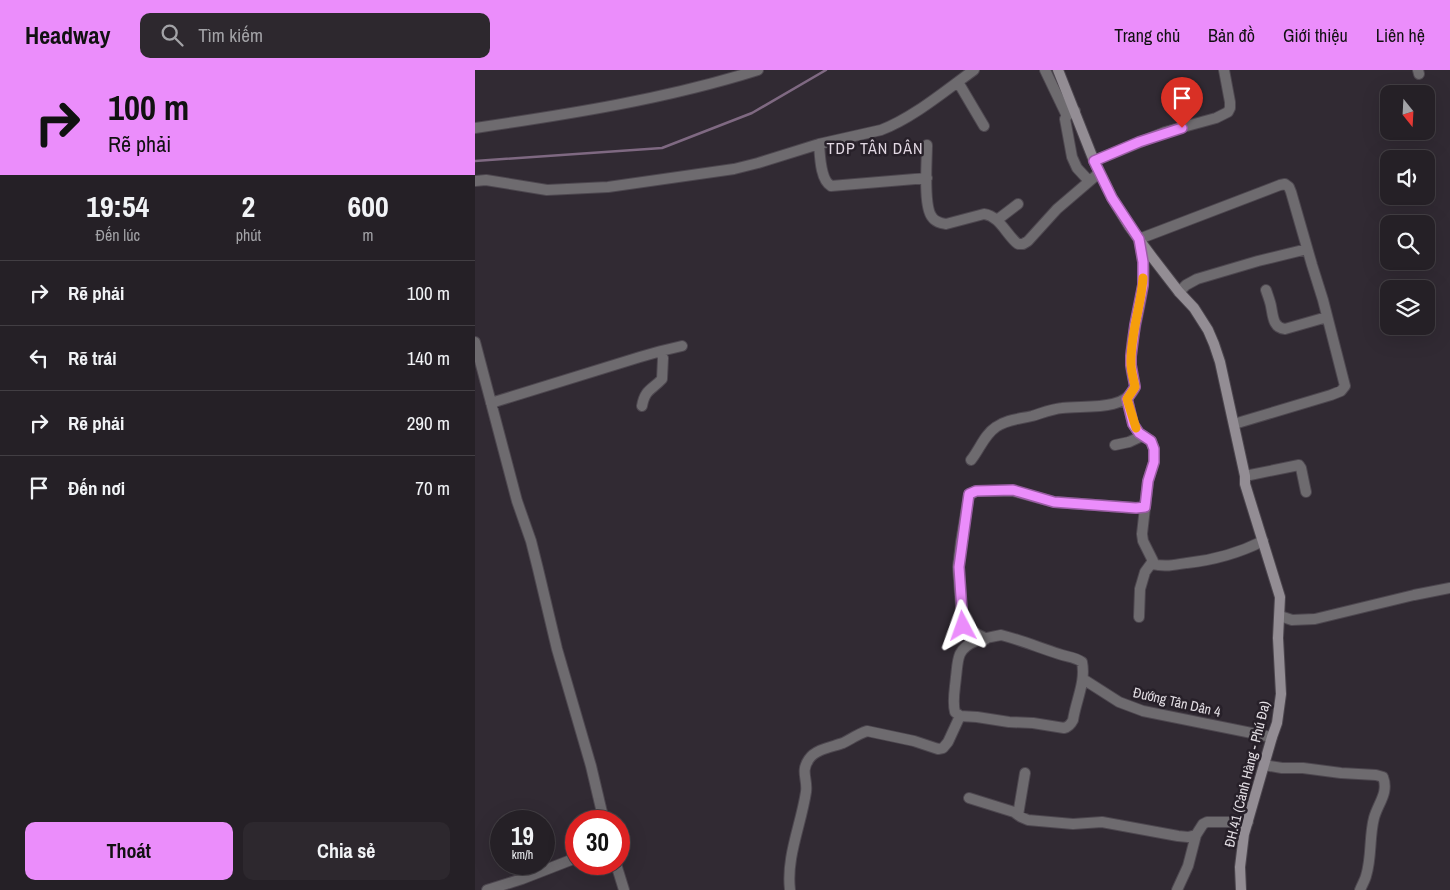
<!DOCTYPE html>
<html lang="vi">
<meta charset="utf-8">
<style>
body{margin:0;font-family:"Archivo Narrow",sans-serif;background:#2d282e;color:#f1f3f6;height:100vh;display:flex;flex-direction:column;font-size:19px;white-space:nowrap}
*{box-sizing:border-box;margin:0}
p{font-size:16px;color:#a3a3a7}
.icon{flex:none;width:28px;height:28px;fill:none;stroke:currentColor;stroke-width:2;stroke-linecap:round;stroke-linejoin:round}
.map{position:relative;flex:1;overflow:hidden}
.sheet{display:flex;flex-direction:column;background:#252026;width:475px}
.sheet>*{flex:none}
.top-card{background:#eb8dfb;color:#111;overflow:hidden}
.needle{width:32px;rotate:162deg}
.fabs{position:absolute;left:905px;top:15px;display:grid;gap:10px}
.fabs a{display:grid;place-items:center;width:55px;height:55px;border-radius:10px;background:#252026;box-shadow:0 5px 20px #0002,0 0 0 1px #423e43;font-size:25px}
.speed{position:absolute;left:15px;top:740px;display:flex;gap:10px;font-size:25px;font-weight:700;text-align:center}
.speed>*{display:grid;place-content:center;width:65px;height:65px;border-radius:50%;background:#252026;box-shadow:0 5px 20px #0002,0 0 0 1px #423e43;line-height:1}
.speed small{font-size:12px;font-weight:400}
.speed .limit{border:8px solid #d22;background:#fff;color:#111}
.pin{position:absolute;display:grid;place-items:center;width:42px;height:42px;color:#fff;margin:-51px -21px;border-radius:50% 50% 50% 0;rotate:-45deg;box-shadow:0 0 5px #0007}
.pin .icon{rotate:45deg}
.me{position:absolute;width:55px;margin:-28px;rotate:356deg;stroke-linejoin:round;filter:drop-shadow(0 0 4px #0008)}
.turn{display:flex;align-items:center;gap:18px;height:105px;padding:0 25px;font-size:22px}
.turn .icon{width:65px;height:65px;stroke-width:2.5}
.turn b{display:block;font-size:35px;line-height:42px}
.eta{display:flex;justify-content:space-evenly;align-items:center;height:85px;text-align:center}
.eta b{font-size:30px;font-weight:700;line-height:35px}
.cta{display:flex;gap:10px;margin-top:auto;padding:10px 25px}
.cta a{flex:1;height:58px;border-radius:10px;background:#eb8dfb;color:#111;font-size:20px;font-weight:700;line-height:58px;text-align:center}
.cta a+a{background:#2d282e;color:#f1f3f6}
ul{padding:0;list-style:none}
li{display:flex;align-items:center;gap:15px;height:65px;padding:0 25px;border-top:1px solid #423e43}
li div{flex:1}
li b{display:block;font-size:19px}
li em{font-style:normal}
header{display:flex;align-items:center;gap:30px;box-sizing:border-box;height:70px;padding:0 25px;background:#eb8dfb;color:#111}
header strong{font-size:24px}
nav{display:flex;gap:28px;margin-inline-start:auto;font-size:18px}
.search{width:350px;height:45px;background:#2d282e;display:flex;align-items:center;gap:12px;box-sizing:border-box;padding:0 18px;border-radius:10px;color:#a3a3a7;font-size:19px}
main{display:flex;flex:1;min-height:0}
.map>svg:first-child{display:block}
</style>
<header>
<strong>Headway</strong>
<div class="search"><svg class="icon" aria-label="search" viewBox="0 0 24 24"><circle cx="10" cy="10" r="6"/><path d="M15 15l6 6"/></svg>Tìm kiếm</div>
<nav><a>Trang chủ</a><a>Bản đồ</a><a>Giới thiệu</a><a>Liên hệ</a></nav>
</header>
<main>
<section class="sheet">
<div class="top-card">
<div class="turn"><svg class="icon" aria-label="right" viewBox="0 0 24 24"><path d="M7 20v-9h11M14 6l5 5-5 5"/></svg><div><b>100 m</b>Rẽ phải</div></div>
</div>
<div class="eta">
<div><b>19:54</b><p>Đến lúc</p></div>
<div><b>2</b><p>phút</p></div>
<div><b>600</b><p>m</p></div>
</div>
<ul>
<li><svg class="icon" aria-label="right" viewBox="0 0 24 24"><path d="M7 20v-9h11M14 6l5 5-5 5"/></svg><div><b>Rẽ phải</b></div><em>100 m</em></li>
<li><svg class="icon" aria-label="left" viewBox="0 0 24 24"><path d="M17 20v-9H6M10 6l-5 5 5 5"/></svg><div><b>Rẽ trái</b></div><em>140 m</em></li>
<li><svg class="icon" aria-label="right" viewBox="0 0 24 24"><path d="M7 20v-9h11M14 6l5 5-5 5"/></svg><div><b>Rẽ phải</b></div><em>290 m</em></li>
<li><svg class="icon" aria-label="arrive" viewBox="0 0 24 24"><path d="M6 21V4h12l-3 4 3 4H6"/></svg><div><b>Đến nơi</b></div><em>70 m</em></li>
</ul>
<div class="cta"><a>Thoát</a><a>Chia sẻ</a></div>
</section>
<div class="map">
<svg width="975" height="820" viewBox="0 0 975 820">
<rect width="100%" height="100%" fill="#312a33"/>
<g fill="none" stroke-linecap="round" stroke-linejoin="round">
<path stroke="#7f6982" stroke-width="2.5" d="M0,91L187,78L277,43L351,0"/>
<defs>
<path id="street" d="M570,0L592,46
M943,0L944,4
M483,12L509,56
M600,41L592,45L590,49L597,87L602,98L614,111
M0,58C95,44 191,29 283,0
M344,74C345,85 345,110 356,116L452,108
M452,75C452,91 448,136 457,147C460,152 466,153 471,154L509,144C525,146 532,166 543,174H548L553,171L582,139L624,103
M619,91L690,62L741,48L753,42L755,38V32L749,0
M0,111L11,110L72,120L133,117L259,99L283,93L344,74L406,60C438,48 471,20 499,0
M522,150L543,134
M791,220C793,226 795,231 796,236C798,246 798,258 810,259L852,247
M704,222L711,215L722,209L783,191L832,179
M0,272L42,431L56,471L63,499L82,579L116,696L129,751
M186,281L207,276
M652,329L658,354L664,363L676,371L679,379V392L673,411L667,464L668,471L678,491L670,502L665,519L664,547
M16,333L165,287L186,281L188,288L187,309C177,320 170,319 167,336
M640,375L654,372L667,366
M496,390C505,379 509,365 521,357C532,349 545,349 557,346C567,343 577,339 587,338C609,335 650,342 660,317C659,310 656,302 656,294C655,262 669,232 669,201C669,190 666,180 664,169L805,115L810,114L814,117L816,122L837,195L848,230L870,316L866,321L856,325L759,354
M770,406L824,395L826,398L831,422
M677,494C689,497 700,495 712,493C740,490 764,483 788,471
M805,546L817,550L840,549L939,525L975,518
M526,565C546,570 565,578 584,584C592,587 600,587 607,592C611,612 601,630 598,650C596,654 594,657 589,658L558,653L534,652L502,647L485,646L480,642C477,631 480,619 481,607C482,600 482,591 485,584C492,570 512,568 526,565Z
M511,569C502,562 489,562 487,550L483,497L486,472L494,425L501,421H538L579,432L661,438L670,437
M608,609L644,632L668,641L797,667
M789,695L807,698H828L866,703L901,705L908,707C914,723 903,733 899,748C894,767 897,787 891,806C890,810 887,815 885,820
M494,728L539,742L546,747L553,750L598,754L627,752L703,766L713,767L721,765L728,754L732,752H773
M543,745L550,703
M141,794L149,820
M12,820L47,809L101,788
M315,820C311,787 326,755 331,722C333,709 325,702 334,689C341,679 357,677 368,673C376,669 383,664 392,661L439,671L463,679L468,678L473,672L485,646
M702,820L713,796L721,765"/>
<path id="secondary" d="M583,0L619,91L637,128L654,156L677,187L704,222L719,238L733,260L739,274L745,292L770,406V414L805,527L803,568L806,624L802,653L797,667L769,764L765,797L766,820"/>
</defs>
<use href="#street" stroke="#4d474f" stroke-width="12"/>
<use href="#secondary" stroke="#4d474f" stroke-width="12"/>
<use href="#street" stroke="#6e6b6f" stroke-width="10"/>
<use href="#secondary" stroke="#938d94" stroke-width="10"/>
</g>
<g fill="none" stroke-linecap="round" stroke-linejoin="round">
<defs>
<path id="route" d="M488,556L484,497L494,424L501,421L538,420L579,432L661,438L670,437L673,411L679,392V379L676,371L664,363L658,354L652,329L660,317L656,295V286L660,255L668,215V192L664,169L637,128L619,91L664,72L707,58"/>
</defs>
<use href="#route" stroke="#995ca3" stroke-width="12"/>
<use href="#route" stroke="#eb8dfb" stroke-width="9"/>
<path stroke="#f59e0b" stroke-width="9" d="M661,358L652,329L660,317C659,310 656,302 656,294C655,265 666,237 668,208"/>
</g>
<g text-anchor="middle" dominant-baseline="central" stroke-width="5" stroke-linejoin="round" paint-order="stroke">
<g font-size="14" fill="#e2dde3" stroke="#272029">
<text transform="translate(702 632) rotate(13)">Đướng Tân Dân 4</text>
<text transform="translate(772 704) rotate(-76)">ĐH.41 (Cảnh Hàng - Phú Đa)</text>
</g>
<g font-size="16" letter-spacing="1" fill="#e2d8e3" stroke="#272029">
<text x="400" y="78">TDP TÂN DÂN</text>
</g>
</g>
</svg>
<div class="fabs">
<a><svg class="needle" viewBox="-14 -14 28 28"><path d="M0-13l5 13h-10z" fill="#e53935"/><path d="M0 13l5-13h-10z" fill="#a3a3a7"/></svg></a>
<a><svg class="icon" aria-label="sound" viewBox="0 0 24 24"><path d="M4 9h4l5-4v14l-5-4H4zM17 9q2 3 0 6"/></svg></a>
<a><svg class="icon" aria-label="search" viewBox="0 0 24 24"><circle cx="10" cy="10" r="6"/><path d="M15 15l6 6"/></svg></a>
<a><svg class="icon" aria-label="layers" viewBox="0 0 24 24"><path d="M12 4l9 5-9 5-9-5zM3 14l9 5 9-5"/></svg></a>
</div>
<div class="speed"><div>19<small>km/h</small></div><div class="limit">30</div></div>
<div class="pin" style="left:707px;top:58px;background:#d93025"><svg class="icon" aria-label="arrive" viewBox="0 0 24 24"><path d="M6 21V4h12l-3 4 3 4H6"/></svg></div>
<svg class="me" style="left:488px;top:556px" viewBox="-20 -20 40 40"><path d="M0-17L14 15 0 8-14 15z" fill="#eb8dfb" stroke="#fff" stroke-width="4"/></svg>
</div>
</main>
